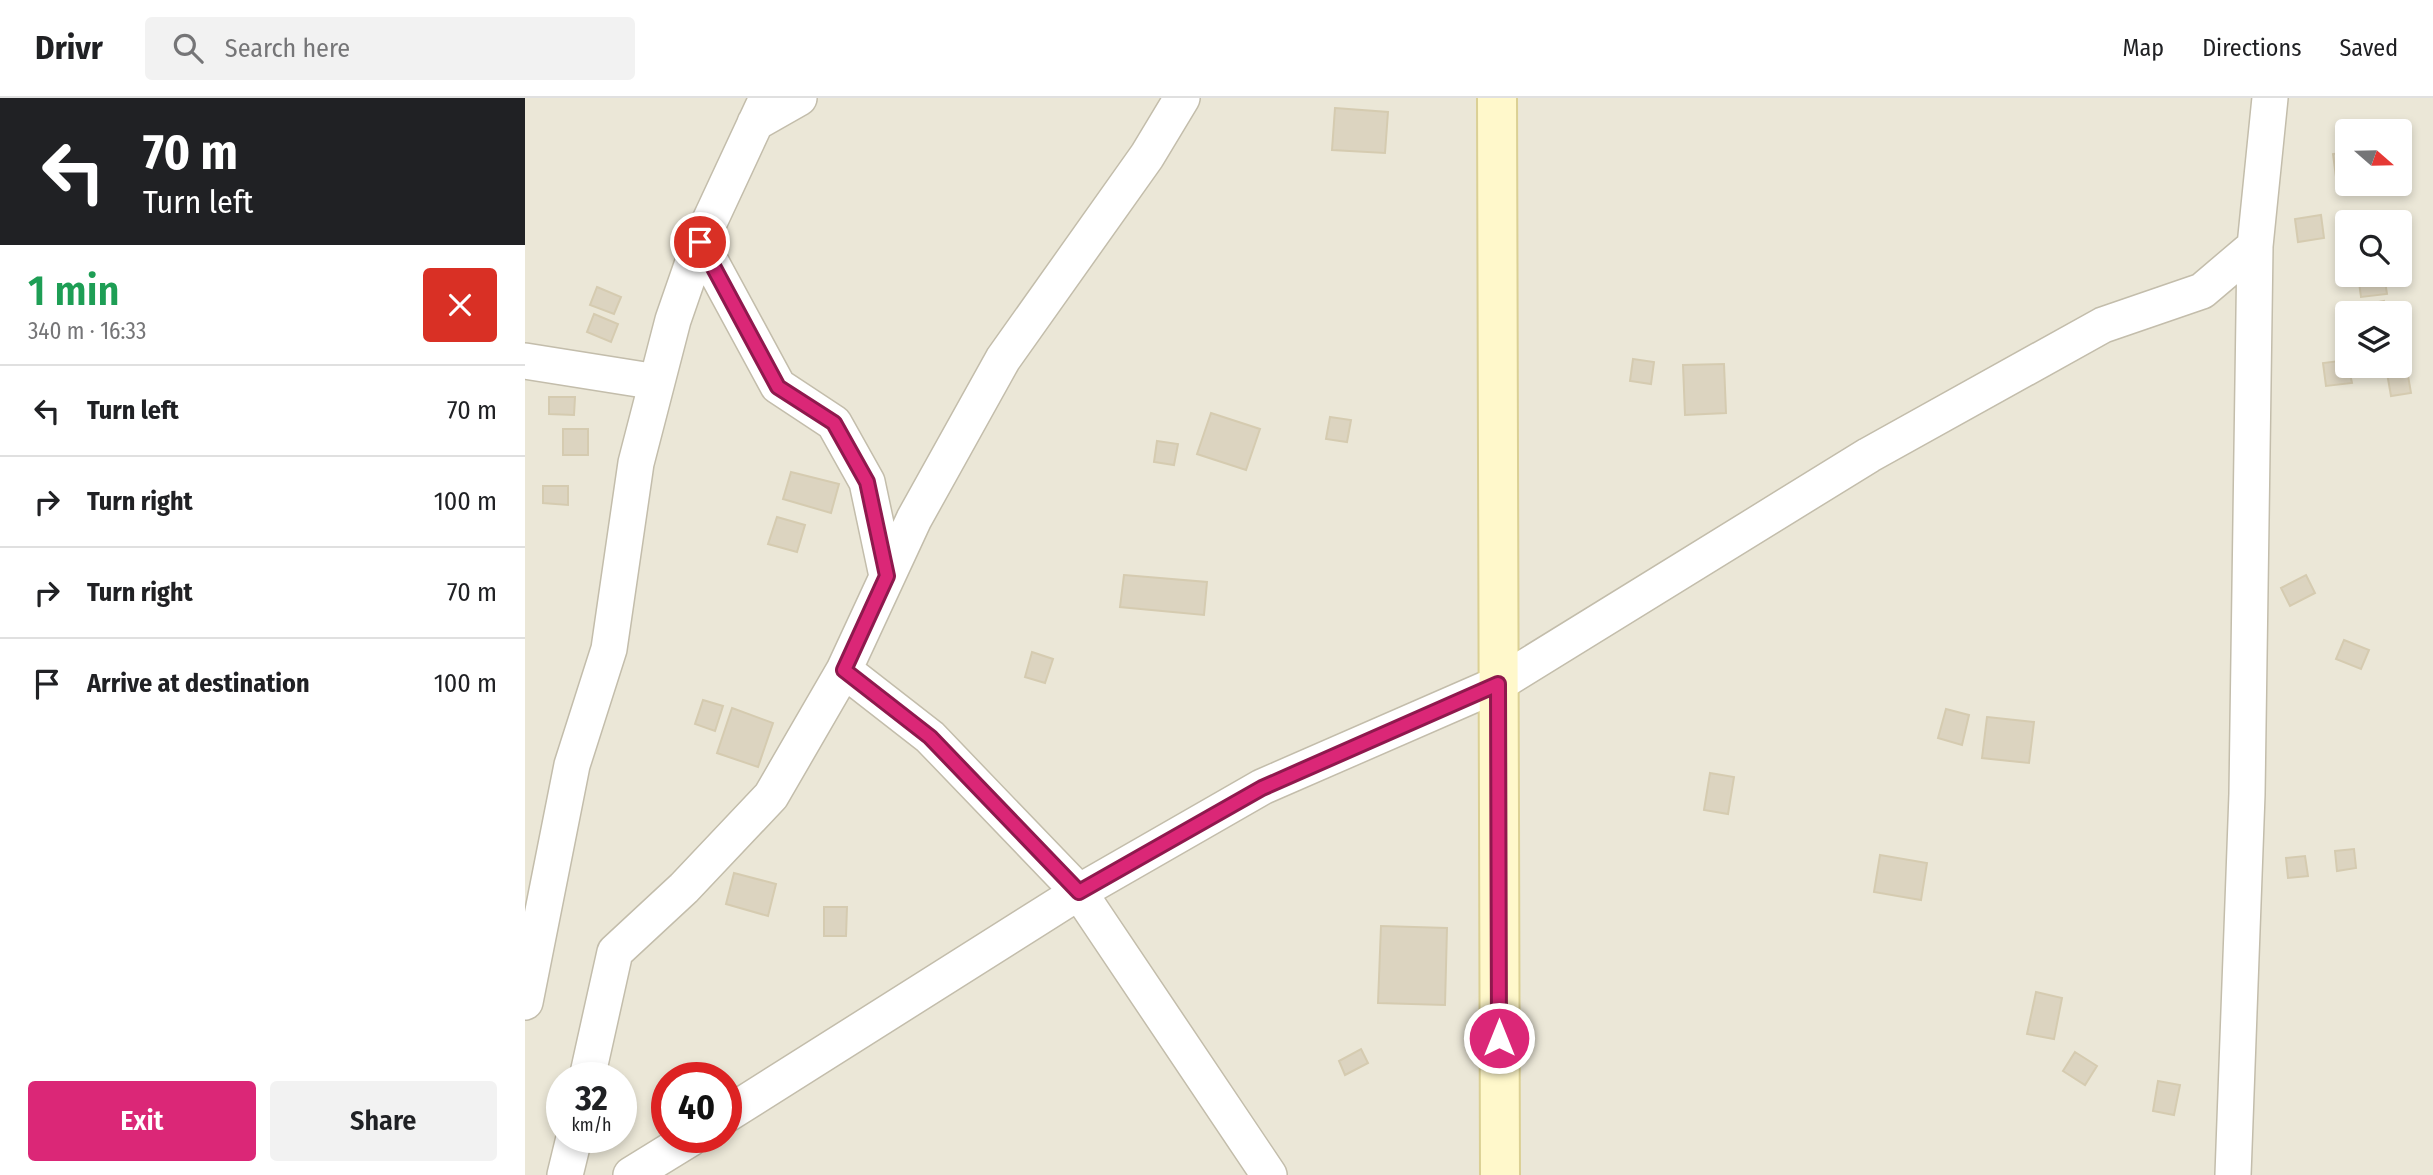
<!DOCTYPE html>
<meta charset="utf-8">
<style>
body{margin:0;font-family:"Fira Sans Condensed",sans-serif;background:#f2f2f2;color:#202124;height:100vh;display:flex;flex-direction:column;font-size:26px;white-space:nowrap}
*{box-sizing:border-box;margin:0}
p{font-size:23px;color:#757577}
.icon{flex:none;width:38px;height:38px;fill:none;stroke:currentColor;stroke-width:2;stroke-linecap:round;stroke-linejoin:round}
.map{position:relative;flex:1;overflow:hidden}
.panel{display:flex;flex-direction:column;background:#fff;width:525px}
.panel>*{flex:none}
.hud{background:#202124;color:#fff;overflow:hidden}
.needle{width:46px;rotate:110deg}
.tools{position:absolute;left:1810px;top:21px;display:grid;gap:14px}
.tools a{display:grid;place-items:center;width:77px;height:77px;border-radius:7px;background:#fff;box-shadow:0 4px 10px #0003;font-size:35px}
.speed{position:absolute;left:21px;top:964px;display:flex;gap:14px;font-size:35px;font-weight:700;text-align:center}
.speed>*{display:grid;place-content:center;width:91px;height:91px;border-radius:50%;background:#fff;box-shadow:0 4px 10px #0003;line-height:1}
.speed small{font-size:18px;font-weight:400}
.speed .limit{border:10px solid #d22;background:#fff;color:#111}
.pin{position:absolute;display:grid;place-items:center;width:60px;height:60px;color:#fff;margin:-30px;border:4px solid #fff;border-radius:50%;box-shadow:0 2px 7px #0007}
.me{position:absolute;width:77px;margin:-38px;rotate:0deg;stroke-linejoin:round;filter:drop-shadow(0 0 5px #0008)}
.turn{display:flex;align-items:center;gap:24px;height:147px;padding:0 28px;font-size:32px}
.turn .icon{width:91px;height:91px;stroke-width:2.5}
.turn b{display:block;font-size:49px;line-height:60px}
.round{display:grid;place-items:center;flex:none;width:74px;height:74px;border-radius:7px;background:#f2f2f2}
.headline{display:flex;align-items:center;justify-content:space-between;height:119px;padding:0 28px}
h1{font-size:42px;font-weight:600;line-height:52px;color:#1e9e55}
.button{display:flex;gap:14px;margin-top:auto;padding:14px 28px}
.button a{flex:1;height:80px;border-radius:7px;background:#db2777;color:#fff;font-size:28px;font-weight:600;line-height:80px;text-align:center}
.button a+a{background:#f2f2f2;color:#202124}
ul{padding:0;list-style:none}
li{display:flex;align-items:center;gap:21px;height:91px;padding:0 28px;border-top:2px solid #e0e0e0}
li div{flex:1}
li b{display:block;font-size:26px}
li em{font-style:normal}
header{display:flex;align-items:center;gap:42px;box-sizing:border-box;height:98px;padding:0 35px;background:#fff;border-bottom:2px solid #e0e0e0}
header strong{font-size:33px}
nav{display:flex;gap:38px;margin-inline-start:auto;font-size:24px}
.search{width:490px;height:63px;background:#f2f2f2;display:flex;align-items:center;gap:18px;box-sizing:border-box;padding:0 24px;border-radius:7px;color:#757577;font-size:26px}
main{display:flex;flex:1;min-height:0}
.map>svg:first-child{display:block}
</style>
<header>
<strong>Drivr</strong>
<div class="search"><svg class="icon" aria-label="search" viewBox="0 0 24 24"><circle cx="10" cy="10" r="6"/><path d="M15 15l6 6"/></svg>Search here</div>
<nav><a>Map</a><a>Directions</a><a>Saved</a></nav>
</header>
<main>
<section class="panel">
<div class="hud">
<div class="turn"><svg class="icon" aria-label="left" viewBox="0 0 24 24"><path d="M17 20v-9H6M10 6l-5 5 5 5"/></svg><div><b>70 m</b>Turn left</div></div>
</div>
<div class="headline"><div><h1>1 min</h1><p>340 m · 16:33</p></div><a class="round" style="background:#d93025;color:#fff"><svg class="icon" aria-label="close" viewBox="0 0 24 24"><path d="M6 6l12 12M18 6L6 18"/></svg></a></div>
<ul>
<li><svg class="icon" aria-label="left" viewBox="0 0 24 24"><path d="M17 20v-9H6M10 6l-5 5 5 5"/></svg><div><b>Turn left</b></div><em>70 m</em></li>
<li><svg class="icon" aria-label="right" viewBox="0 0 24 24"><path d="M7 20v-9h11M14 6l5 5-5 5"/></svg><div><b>Turn right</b></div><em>100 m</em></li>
<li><svg class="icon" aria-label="right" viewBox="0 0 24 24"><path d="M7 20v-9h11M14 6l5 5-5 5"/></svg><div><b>Turn right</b></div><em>70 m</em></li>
<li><svg class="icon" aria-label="arrive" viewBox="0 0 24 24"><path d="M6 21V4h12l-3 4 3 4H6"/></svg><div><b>Arrive at destination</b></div><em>100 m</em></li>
</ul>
<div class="button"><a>Exit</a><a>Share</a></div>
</section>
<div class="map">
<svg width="1908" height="1077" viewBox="0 0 1908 1077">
<rect width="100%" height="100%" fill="#f6f4e9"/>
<path fill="#ebe7d7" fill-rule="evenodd" d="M0,0H1908V1077H0ZM1822,33H1874V86H1822ZM1822,124H1874V177H1822ZM1822,215H1874V268H1822ZM37,980H96V1040H37ZM142,980H201V1040H142Z"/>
<path fill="#dcd4c0" stroke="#d5cbb0" stroke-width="2" d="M810,10L863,14L860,55L807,52Z
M1822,54V78L1811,79L1808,56Z
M1796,117L1799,140L1773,144L1770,121Z
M1833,177H1859L1862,196L1836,199Z
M72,189L96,199L89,216L65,207Z
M1859,203L1861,215H1822V249L1817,250L1811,212Z
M69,216L93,226L86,244L62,234Z
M1108,261L1129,264L1126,286L1105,283Z
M1822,262L1827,285L1801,288L1798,265Z
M1199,266L1201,315L1160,317L1158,267Z
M1882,272L1886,295L1866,298L1862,275Z
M24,299H50L49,317L24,316Z
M686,315L735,331L721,372L672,356Z
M805,319L826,322L822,344L801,341Z
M38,331H63V357H38Z
M632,343L653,346L649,367L629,364Z
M266,374L314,386L306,415L258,401Z
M18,388H43V407L18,405Z
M252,419L280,427L272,454L243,446Z
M599,477L682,484L679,517L595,509Z
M1781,477L1790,495L1765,508L1756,490Z
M1819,542L1844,552L1836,571L1811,561Z
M507,554L528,561L520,585L500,579Z
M178,602L198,608L190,633L170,626Z
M207,610L248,625L233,669L192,655Z
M1421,611L1444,617L1437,647L1413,640Z
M1462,619L1509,624L1504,665L1457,660Z
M1185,675L1209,679L1203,716L1179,712Z
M1829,751L1831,770L1812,773L1810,753Z
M1355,757L1402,765L1396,802L1349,794Z
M1780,758L1783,778L1763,780L1761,760Z
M209,775L251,786L243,818L201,806Z
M299,809H322L321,838H299Z
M856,828L922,830L920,907L853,905Z
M1511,894L1537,900L1529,941L1502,936Z
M836,951L843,965L820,977L814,963Z
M1550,954L1572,968L1560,987L1538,973Z
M1633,983L1655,987L1649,1017L1628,1013Z"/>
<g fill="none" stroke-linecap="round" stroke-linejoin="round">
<defs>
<path id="street" d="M230,25L274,0
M175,144L253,288L309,325L342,384L362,478
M0,263L132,284
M319,572L405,639L554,794L737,689L973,586L1344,357L1578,227L1677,193L1730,148
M0,904L47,667L84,551L111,365L148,222L175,144L242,0
M62,980L90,854L159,790L246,698L319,572L389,421L478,261L622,58L657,0
M201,1017L554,794L744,1077
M40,1077L49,1040
M106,1077L166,1040
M1708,1077L1722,696L1730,148L1745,0"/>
<path id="secondary" d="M972,0L975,1077"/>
</defs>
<use href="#street" stroke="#c3bdab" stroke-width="38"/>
<use href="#secondary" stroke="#dbd094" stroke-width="42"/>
<use href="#street" stroke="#fff" stroke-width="35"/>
<use href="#secondary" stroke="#fff8cb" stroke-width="38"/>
</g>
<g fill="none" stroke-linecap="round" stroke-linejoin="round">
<defs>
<path id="route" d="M175,144L253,289L309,325L342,384L362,478L319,572L405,639L554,794L737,690L973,586L974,940"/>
</defs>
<use href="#route" stroke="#8e194d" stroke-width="18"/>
<use href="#route" stroke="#db2777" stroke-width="12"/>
</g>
</svg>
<div class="tools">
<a><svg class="needle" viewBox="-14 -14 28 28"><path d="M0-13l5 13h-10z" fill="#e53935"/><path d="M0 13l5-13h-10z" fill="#757577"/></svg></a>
<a><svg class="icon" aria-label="search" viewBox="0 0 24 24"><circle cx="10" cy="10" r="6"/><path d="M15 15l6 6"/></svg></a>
<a><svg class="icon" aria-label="layers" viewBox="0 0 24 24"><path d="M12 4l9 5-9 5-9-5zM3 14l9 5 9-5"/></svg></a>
</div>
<div class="speed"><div>32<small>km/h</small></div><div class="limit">40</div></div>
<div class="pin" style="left:175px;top:144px;background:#d93025"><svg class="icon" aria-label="arrive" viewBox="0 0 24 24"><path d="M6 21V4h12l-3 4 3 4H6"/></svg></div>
<svg class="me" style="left:974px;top:940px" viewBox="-20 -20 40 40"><circle r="17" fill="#db2777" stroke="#fff" stroke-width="3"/><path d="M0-11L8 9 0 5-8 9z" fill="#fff"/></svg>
</div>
</main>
